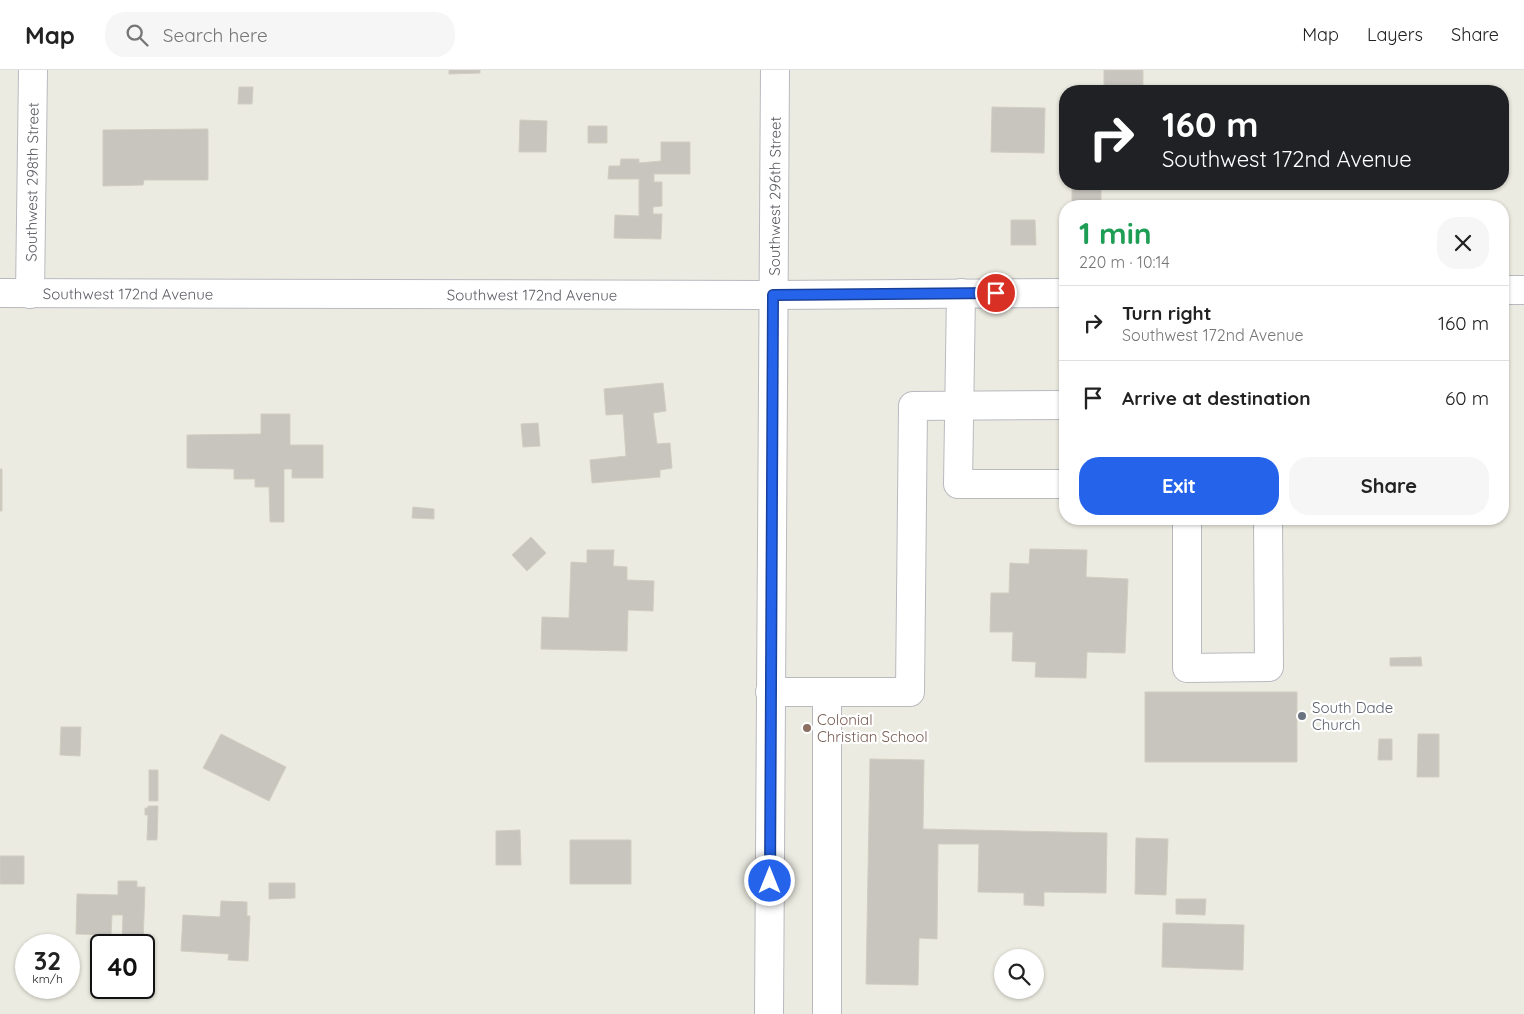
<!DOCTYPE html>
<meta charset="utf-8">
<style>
body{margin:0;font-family:Quicksand,sans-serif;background:#f6f6f6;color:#222;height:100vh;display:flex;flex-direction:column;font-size:19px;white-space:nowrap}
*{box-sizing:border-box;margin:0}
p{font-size:16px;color:#767676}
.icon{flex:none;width:28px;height:28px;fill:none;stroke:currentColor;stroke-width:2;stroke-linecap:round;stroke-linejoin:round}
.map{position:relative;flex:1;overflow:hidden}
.sheet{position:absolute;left:1059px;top:130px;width:450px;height:325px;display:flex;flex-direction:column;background:#fff;border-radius:20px;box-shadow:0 1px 4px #0004}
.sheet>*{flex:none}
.guide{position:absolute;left:1059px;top:15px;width:450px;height:105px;border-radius:20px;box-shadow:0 1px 4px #0004;background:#202124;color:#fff;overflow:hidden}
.tools{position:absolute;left:994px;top:879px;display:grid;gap:10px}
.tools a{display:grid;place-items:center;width:50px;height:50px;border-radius:50%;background:#fff;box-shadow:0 1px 4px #0004;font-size:25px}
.speed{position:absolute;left:15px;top:864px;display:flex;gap:10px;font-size:25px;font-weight:700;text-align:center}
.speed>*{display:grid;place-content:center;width:65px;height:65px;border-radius:50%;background:#fff;box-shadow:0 1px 4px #0004;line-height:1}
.speed small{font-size:12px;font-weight:400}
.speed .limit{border:2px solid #111;border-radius:8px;background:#fff;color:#111}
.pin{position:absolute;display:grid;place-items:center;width:42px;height:42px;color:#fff;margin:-21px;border:2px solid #fff;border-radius:50%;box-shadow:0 1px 5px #0007}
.me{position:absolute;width:55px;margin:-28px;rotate:0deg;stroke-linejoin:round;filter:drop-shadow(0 0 4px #0008)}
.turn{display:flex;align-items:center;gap:18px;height:105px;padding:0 20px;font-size:22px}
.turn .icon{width:65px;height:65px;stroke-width:2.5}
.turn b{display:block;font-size:35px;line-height:42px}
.round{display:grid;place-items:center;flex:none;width:52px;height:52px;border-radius:20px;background:#f6f6f6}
.head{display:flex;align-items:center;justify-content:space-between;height:85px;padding:0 20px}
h1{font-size:30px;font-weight:700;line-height:38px;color:#1e9e55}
.action{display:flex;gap:10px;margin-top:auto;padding:10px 20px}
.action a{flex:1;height:58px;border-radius:20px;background:#2563eb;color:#fff;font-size:20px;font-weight:700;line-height:58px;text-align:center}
.action a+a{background:#f6f6f6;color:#222}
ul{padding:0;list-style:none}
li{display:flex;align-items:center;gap:15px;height:75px;padding:0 20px;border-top:1px solid #e0e0e0}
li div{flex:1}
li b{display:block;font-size:19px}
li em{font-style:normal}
header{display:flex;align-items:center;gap:30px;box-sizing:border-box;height:70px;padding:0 25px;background:#fff;border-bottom:1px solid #e0e0e0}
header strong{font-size:24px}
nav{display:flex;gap:28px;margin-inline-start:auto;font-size:18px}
.search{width:350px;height:45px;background:#f6f6f6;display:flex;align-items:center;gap:12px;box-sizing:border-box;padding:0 18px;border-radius:20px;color:#767676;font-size:19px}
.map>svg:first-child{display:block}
</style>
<header>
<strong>Map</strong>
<div class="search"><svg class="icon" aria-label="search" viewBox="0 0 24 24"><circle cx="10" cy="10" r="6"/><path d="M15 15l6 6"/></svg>Search here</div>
<nav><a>Map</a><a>Layers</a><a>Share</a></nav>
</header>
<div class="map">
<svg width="1524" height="944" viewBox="0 0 1524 944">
<rect width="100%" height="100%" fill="#ecebe1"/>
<path fill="#c8c5bf" stroke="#d1cdc0" d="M449,0H480V3L449,4Z
M1104,0H1143V21H1104Z
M239,17H253L252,34H238Z
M992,37L1045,38L1044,83L991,82Z
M520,50L547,51L546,82H519Z
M588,56H607V73H588Z
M208,59V110H144L143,115L103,116V60Z
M661,72H690V104H654V112H662V136L653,137V144H662L661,169L614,168L615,145L639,146V109H608L609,96H620L621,89H639V93L661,91Z
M1072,117L1101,118V136H1072Z
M1011,150H1035L1036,175H1011Z
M663,313L666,341L653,343L657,374L670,373L672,398L660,400V407L592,413L590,390L626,386L623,344L606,345L604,319Z
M261,344H290V375H323V408H292V399H284V452H270L269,417H255V409H234V399L187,398V365L261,364Z
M538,353L540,376L523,377L521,354Z
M0,399H2V441H0Z
M413,437L434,439V449L412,448Z
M531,467L546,483L527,501L512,485Z
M1030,479L1087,480L1086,507L1128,509L1125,583L1087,582L1086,608L1035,607L1036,592L1012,591L1013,562H990L991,523H1009L1010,493L1029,494Z
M587,480H614L613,496L627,497V510L654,511L653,541L628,540L627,581L541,579L542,547L569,548L571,492L587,493Z
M1421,587L1422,596H1390V588Z
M1145,622H1297V692H1145Z
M61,657H81L80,686L60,685Z
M221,664L286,697L269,731L203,698Z
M1418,664H1439V707H1417Z
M1379,669H1392V690H1378Z
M870,689L924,690L923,759L1107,763L1106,823L1044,822V836L1024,835V823L978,822L979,774H938L937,869L919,868L918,915L866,914Z
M149,700H158V731H149Z
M148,736H158L157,770H147L148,745H145V738H148Z
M520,760L521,795H496V761Z
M1136,768L1168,769L1166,825L1135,824Z
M570,770H631V814H570Z
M0,786H24V814H0Z
M118,811H137V817H145L143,874L122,873L123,845H112L111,865L76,864L77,824L118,825Z
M269,813H295V828L269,829Z
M1176,829H1206L1205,845L1176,844Z
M221,831L247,832V846H250L248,891L228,890L229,884L181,881L183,845L220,847Z
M1163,853L1244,855L1243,900L1162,897Z"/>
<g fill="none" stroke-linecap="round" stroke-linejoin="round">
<defs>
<g id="minor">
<path d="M1502,220H1524"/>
<path id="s1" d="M0,223L773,225L1065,223"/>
<path d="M961,223L958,414H1065"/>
<path id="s2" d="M30,224L33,0"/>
<path d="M1187,449V598L1269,597L1268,449"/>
<path d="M770,622H910L913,336L1065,335"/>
<path d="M827,622V944"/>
<path id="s3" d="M769,944L775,0"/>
</g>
</defs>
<use href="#minor" stroke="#b9bac0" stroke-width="30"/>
<use href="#minor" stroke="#fff" stroke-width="28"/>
</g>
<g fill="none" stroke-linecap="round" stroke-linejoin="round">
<defs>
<path id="route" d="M770,811L773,225L996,223"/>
</defs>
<use href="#route" stroke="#184099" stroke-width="12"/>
<use href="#route" stroke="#2563eb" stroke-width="9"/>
</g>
<circle fill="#6b7280" stroke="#fff" stroke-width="2" cx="1302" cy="646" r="5"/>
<circle fill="#8d6e63" stroke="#fff" stroke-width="2" cx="807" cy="658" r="5"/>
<g text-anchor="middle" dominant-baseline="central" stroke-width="4.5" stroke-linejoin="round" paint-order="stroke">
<g font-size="15" fill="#5a5c62" stroke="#fff">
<text stroke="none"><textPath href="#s2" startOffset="112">Southwest 298th Street</textPath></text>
<text stroke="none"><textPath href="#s3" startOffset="818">Southwest 296th Street</textPath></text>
<text stroke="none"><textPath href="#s1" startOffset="128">Southwest 172nd Avenue</textPath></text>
<text stroke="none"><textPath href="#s1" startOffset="532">Southwest 172nd Avenue</textPath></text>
</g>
<g font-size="15" fill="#5b616d" stroke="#fff" text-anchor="start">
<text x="1312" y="637">South Dade<tspan x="1312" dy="17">Church</tspan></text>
</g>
<g font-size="15" fill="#785e54" stroke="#fff" text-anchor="start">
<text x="817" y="649">Colonial<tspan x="817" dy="17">Christian School</tspan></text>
</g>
</g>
</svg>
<div class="tools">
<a><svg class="icon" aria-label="search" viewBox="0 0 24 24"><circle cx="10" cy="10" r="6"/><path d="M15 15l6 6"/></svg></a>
</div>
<div class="speed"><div>32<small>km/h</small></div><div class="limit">40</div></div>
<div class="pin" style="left:996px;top:223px;background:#d93025"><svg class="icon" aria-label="arrive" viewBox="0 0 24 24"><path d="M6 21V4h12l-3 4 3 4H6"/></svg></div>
<svg class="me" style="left:770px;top:811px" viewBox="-20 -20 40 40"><circle r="17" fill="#2563eb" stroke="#fff" stroke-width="3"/><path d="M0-11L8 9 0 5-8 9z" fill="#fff"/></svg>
<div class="guide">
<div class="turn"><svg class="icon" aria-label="right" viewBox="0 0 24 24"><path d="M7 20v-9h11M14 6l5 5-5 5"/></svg><div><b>160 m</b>Southwest 172nd Avenue</div></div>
</div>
<section class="sheet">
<div class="head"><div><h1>1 min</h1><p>220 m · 10:14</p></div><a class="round"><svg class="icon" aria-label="close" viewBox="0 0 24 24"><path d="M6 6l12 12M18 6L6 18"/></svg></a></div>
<ul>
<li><svg class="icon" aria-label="right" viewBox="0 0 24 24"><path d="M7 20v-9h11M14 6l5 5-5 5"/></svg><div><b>Turn right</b><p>Southwest 172nd Avenue</p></div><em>160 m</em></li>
<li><svg class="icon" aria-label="arrive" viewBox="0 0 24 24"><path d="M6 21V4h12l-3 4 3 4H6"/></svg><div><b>Arrive at destination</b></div><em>60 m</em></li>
</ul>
<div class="action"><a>Exit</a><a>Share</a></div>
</section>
</div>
